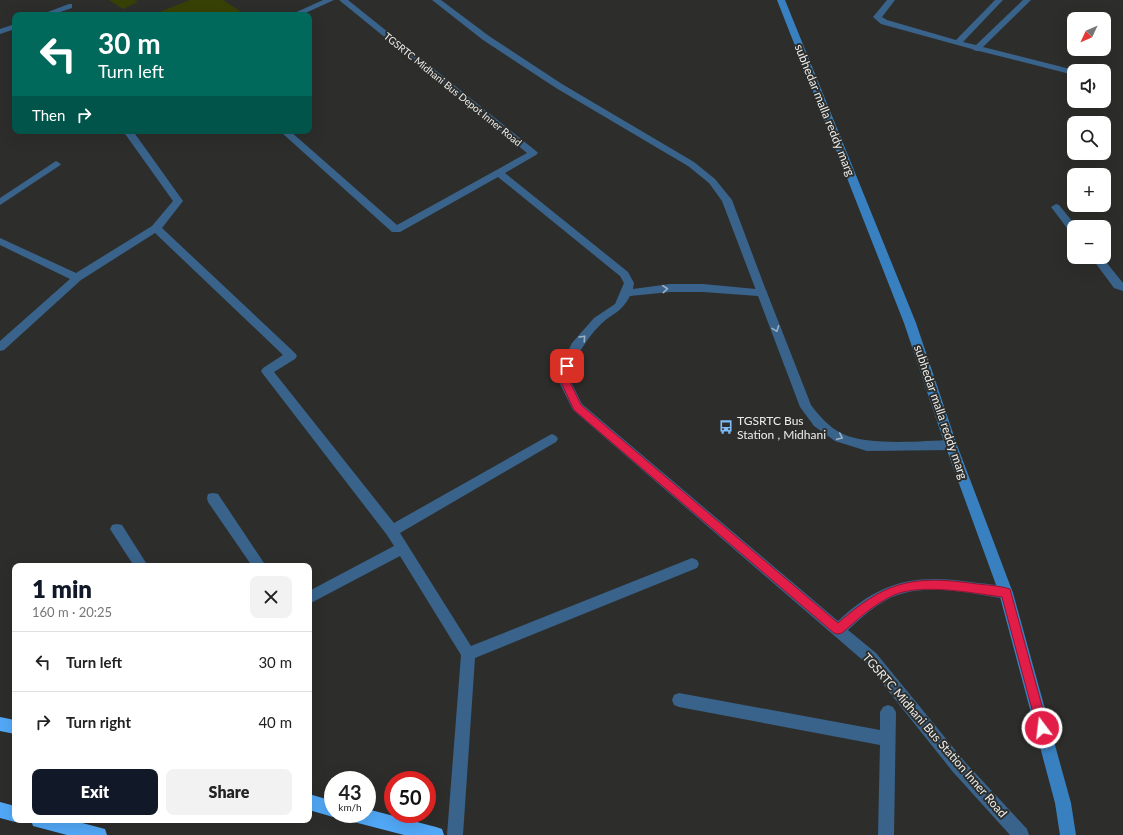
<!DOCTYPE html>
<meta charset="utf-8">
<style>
body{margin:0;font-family:Lato,sans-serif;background:#f2f2f2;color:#222;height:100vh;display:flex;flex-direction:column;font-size:15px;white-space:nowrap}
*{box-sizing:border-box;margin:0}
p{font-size:13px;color:#767676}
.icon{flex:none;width:22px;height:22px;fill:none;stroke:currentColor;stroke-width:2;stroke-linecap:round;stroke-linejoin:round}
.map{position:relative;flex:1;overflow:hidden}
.drawer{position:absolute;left:12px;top:563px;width:300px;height:260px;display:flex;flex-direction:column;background:#fff;border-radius:8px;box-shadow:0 4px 16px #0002}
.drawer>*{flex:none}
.guide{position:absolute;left:12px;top:12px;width:300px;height:122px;border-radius:8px;box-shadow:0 4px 16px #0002;background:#00695c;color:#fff;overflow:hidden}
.needle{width:26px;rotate:226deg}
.fabs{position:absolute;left:1067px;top:12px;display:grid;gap:8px}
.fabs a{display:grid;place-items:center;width:44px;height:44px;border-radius:8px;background:#fff;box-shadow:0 4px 16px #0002;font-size:20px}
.speed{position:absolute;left:324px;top:771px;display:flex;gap:8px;font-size:20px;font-weight:700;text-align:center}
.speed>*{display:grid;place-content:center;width:52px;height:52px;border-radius:50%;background:#fff;box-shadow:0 4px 16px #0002;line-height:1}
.speed small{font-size:10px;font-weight:400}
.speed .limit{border:6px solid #d22;background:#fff;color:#111}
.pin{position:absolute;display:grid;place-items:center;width:34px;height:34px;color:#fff;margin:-17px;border-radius:8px;box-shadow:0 2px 6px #0006}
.me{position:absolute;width:44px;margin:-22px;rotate:345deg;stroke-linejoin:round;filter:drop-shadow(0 0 3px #0008)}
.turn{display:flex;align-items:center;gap:14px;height:84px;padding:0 20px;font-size:18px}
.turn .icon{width:52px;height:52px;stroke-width:2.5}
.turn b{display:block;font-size:28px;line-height:34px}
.then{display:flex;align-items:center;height:38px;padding:0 20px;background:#0003;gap:8px;font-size:15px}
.round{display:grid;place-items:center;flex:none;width:42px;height:42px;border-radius:8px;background:#f2f2f2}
.head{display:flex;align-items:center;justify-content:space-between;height:68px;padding:0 20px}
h1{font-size:24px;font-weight:800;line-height:30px;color:#111827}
.action{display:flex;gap:8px;margin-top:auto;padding:8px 20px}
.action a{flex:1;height:46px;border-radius:8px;background:#111827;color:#fff;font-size:16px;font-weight:800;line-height:46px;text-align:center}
.action a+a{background:#f2f2f2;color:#222}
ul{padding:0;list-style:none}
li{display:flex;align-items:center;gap:12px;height:60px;padding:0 20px;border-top:1px solid #e0e0e0}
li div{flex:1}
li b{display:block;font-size:15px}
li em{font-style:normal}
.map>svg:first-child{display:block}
</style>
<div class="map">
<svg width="1123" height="835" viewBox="0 0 1123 835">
<rect width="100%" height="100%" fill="#2d2e2b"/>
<path fill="#384105" d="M109,0H134L138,2L123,9Z
M190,0H223L246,15H152Z"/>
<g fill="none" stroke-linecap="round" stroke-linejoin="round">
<path fill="#39638b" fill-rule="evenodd" d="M323,0H334L301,15H290Z
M339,0H348L536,151L538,153L536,155L505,173L628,272L634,283L633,289L670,284H703L766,290L811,405C820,417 830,428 843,434C868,446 922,441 951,440L955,442L957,445L955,448L951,450L867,451L835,441L814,426L800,407L758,296L703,292H670L630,296C620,314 614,312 601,324C585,340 577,356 568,376L582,404L838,621C881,581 914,574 971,582C984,584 999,584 1011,589L1013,593L1011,597L1006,599C969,593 925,582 890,598C874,606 861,618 848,630L876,653L965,762L1027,829L1029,835H1010L953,772L866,663L573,410L556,376L572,343L594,318L615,304L624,283L620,276L498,177L400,232H392L282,133L280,131H290L397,225L527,153Z
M887,0H895L882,17L887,20L956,40L995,0H1003L963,42L976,45L1023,0H1031L983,47L1078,71H1074V75L979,51H976L972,49L881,24L873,17Z
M69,4H72V8L51,15H40Z
M15,24V29L0,34V29Z
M1056,204L1059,205L1077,227H1074V233L1070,232L1051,207Z
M1091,257H1102L1123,283V291L1114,288Z"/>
<path fill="#39638b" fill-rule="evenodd" d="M432,0H441L489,36L562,84L694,162L715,179L732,200L767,293L766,296H758L757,293L722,201L709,183L688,166L556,88L483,40Z
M123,131H133L183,201L162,228L295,353L297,356L295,359L274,372L394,523L548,436L552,434L556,436L558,439L556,442L400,533L471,646L687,560L692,558L697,560L699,564L697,568L475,658L463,835H447L461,655L400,556L309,604V591L394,546L387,535L263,374L261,371L263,368L283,355L155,233L81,280L4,350L0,351V341L70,279L0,245V238L76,273L152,226L173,201Z
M56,161L61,164L59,166L0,205V198Z
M213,493L218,494L266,566H252L208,502L207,498L208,494Z
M117,524L122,525L148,566H134L110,529L112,525Z
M679,693L880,730V712L883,707L888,705L893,707L896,712L894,835H878L880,745L679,707L674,705L672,700L674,695Z"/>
<path fill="#3880bf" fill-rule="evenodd" d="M777,0H785L916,323L957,445L1013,593L1071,803L1076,835H1060L1055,803L999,593L945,445L904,323Z"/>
<path fill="#52a9f8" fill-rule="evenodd" d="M0,717L15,720V734L0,731Z
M309,794L333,801V814L339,815L333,817L309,810Z
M0,802L15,806V820H20L15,822L0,818Z
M367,809L436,827L442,829L444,835H404L354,822L348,820L346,814H367Z
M31,820H71L105,829L107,835H67L33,826Z"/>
</g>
<defs><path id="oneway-chevron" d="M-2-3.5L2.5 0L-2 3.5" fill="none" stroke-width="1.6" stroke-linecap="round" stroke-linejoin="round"/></defs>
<g stroke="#9db0c1">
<use href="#oneway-chevron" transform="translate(665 289) rotate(-5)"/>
<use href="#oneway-chevron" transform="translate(776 329) rotate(69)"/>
<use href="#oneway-chevron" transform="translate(583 338) rotate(-47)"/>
<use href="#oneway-chevron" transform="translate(840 437) rotate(25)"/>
</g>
<path fill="#e11d48" stroke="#92132f" d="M567,363L571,366L567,376L581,405L838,623C884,583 910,575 970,583C983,585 998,585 1010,589L1048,728L1047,732L1042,733L1038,732L1037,728L1002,597C972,593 922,583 894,595C874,604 858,619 842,633L838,634L834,633L574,410L558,376L564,364Z"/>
<defs>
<symbol id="bus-bare" viewBox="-9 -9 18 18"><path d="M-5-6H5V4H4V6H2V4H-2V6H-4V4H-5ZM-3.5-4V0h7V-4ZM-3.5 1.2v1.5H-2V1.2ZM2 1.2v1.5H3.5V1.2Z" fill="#7ebdf9" stroke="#2d2e2b" stroke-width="2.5" paint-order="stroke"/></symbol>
</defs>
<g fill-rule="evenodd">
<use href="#bus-bare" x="716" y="417" width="20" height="20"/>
</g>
<g text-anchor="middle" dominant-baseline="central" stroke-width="4" stroke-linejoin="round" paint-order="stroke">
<g font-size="10" fill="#eeefed" stroke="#2d2e2b">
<text transform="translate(453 89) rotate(39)">TGSRTC Midhani Bus Depot Inner Road</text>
</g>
<g font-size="12" fill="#eeefed" stroke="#2d2e2b">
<text transform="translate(825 110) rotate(68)">subhedar malla reddy marg</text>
<text transform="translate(941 412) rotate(71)">subhedar malla reddy marg</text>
<text transform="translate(935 735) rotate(49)">TGSRTC Midhani Bus Station Inner Road</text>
</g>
<g font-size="12" fill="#eeefed" stroke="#2d2e2b" text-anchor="start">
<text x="737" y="420">TGSRTC Bus<tspan x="737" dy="14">Station , Midhani</tspan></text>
</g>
</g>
</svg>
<div class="fabs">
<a><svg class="needle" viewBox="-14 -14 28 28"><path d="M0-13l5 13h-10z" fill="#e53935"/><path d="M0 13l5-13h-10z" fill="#767676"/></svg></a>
<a><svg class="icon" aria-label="sound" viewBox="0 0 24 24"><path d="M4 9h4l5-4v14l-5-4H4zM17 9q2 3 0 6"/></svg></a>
<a><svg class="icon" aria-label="search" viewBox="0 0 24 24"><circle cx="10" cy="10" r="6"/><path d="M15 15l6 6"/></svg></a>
<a>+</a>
<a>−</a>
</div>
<div class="speed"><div>43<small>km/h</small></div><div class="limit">50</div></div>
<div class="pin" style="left:567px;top:366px;background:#d93025"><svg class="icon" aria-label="arrive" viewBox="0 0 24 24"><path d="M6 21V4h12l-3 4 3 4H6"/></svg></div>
<svg class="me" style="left:1042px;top:728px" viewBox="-20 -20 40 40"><circle r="17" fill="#e11d48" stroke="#fff" stroke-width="3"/><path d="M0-11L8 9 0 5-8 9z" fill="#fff"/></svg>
<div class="guide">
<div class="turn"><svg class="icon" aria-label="left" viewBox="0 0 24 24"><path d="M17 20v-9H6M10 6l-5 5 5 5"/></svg><div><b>30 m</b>Turn left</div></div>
<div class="then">Then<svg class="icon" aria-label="right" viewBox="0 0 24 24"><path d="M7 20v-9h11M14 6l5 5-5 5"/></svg></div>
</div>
<section class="drawer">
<div class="head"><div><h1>1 min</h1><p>160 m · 20:25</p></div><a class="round"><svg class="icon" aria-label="close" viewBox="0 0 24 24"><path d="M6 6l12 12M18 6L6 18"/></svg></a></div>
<ul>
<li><svg class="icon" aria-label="left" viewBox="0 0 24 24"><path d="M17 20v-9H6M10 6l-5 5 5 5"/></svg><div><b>Turn left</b></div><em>30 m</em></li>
<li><svg class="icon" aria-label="right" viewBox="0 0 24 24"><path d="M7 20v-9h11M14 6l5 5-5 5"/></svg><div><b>Turn right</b></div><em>40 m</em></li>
</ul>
<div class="action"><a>Exit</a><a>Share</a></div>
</section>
</div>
